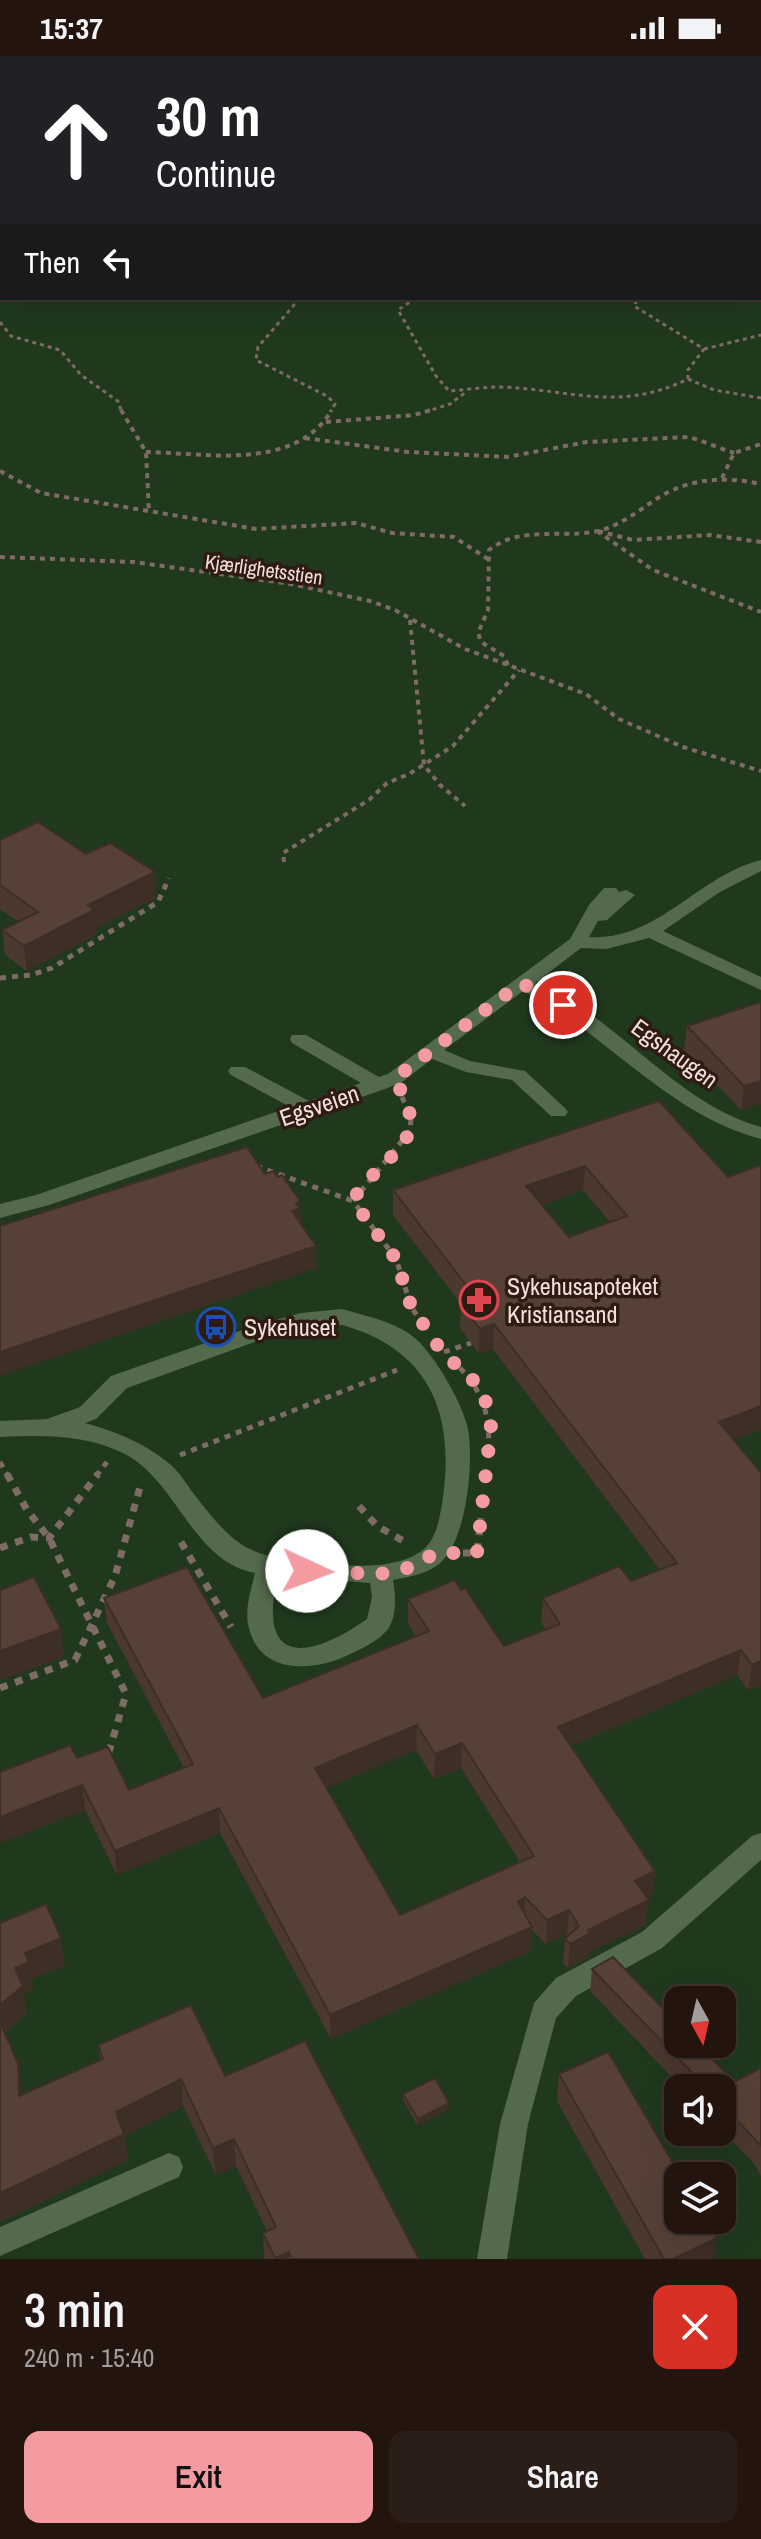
<!DOCTYPE html>
<meta charset="utf-8">
<style>
body{margin:0;font-family:"Archivo Narrow",sans-serif;background:#2b1d17;color:#f1f3f6;height:100vh;display:flex;flex-direction:column;font-size:30px;white-space:nowrap}
*{box-sizing:border-box;margin:0}
p{font-size:26px;color:#a39e9e}
.icon{flex:none;width:44px;height:44px;fill:none;stroke:currentColor;stroke-width:2;stroke-linecap:round;stroke-linejoin:round}
.map{position:relative;height:2203px;overflow:hidden}
.details{display:flex;flex-direction:column;background:#23140e;flex:1}
.details>*{flex:none}
.guide{position:absolute;left:0px;top:0px;width:762px;height:244px;box-shadow:0 8px 32px #0002,0 0 0 2px #40332e;background:#202124;color:#fff;overflow:hidden}
.needle{width:52px;rotate:172deg}
.tools{position:absolute;left:664px;top:1930px;display:grid;gap:16px}
.tools a{display:grid;place-items:center;width:72px;height:72px;border-radius:16px;background:#23140e;box-shadow:0 8px 32px #0002,0 0 0 2px #40332e;font-size:40px}
.pin{position:absolute;display:grid;place-items:center;width:68px;height:68px;color:#fff;margin:-34px;border:4px solid #fff;border-radius:50%;box-shadow:0 2px 8px #0007}
.me{position:absolute;width:88px;margin:-44px;rotate:92deg;stroke-linejoin:round;filter:drop-shadow(0 0 6px #0008)}
.turn{display:flex;align-items:center;gap:28px;height:168px;padding:0 24px;font-size:36px}
.turn .icon{width:104px;height:104px;stroke-width:2.5}
.turn b{display:block;font-size:56px;line-height:68px}
.then{display:flex;align-items:center;height:76px;padding:0 24px;background:#0003;gap:16px;font-size:30px}
.round{display:grid;place-items:center;flex:none;width:84px;height:84px;border-radius:16px;background:#2b1d17}
.overview{display:flex;align-items:center;justify-content:space-between;height:136px;padding:0 24px}
h1{font-size:48px;font-weight:600;line-height:60px}
.action{display:flex;gap:16px;margin-top:auto;padding:16px 24px}
.action a{flex:1;height:92px;border-radius:16px;background:#f49aa1;color:#111;font-size:32px;font-weight:600;line-height:92px;text-align:center}
.action a+a{background:#2b1d17;color:#f1f3f6}
.status{display:flex;justify-content:space-between;align-items:center;height:56px;padding:0 40px;background:#23140e;direction:ltr}
.status svg{height:22px;fill:currentColor}
.map>svg:first-child{display:block}
</style>
<div class="status"><b>15:37</b><svg viewBox="0 0 49 12"><path d="M0 12V9h3v3zM5 12V6h3v6zM10 12V3h3v9zM15 12V0h3v12zM26 1h20v11H26zM47 4h2v5h-2z"/></svg></div>
<div class="map">
<svg width="761" height="2203" viewBox="0 0 761 2203">
<rect width="100%" height="100%" fill="#2f1b12"/>
<path fill="#20391d" fill-rule="evenodd" d="M0,0H761V2203H0ZM2,2H760V242H2ZM678,1944H722V1988H678ZM678,2032H722V2076H678ZM678,2120H722V2164H678Z"/>
<g fill="none" stroke-linecap="round" stroke-linejoin="round">
<path stroke="#7e6c64" stroke-width="3" stroke-dasharray="4 4" stroke-linecap="butt" d="M9,0L14,2
M533,0L538,2
M710,0L723,2
M172,2L177,0
M300,242L258,291L256,304L327,340L335,348L330,356
M416,242L398,254L436,320L449,335C465,334 482,331 499,331C571,333 618,357 688,323V314L704,293L634,250L638,242
M0,266L11,280L60,294L81,319L119,346L121,356
M704,293L761,279
M688,323L714,334L761,342
M425,356L450,348L466,336"/>
<path stroke="#7e6c64" stroke-width="4" stroke-dasharray="5 5" stroke-linecap="butt" d="M121,354L146,396L149,457
M326,366L414,359L431,354
M305,382L408,396L507,401L587,386L690,381L734,397
M146,396C207,397 294,416 332,354
M0,415L41,437L256,473L356,467L392,477L454,481L488,503
M722,422L734,397L761,388
M597,475L653,514L761,556
M598,475L633,484L710,479L761,486
M0,501L134,506L291,528L370,545L395,554L465,593L586,638L619,663L683,691L761,715
M410,564L424,709L440,729L465,750
M508,609L504,600L481,586L478,577L488,554L489,494C523,468 563,484 602,474C622,468 638,455 655,444C687,422 724,420 761,428
M284,806L283,797L369,744L387,727L409,718L453,690L519,614"/>
<path stroke="#7e6c64" stroke-width="5" stroke-dasharray="6 6" stroke-linecap="butt" d="M0,922L31,919L52,912L158,846L169,822
M402,1041L411,1062L410,1075L353,1145L396,1203L411,1250L420,1265
M256,1110L353,1145
M444,1296L471,1287
M460,1312C485,1338 491,1364 488,1400
M180,1399L397,1314
M0,1406L8,1420
M96,1420L107,1406"/>
<path stroke="#7e6c64" stroke-width="7" stroke-dasharray="8 8" stroke-linecap="butt" d="M7,1418L27,1454L49,1482L126,1638L108,1699
M359,1450L377,1470L407,1487
M181,1486L231,1571
M0,1492L31,1481L49,1482L98,1418
M463,1497H477L481,1462
M0,1632L75,1604L115,1520L140,1431"/>
<path fill="#536a4c" fill-rule="evenodd" d="M761,804V815L720,836L663,875L761,921V934L649,882L606,893L581,892L535,927C553,936 572,945 589,957C644,996 695,1053 761,1071V1083C668,1059 607,977 523,935L444,994L470,1005L525,1015L565,1052L568,1056L565,1060H551L512,1024L466,1016L432,1003L402,1026L385,1033L49,1149L0,1162V1148L36,1139L290,1051L231,1019L228,1015L231,1011H245L309,1045L361,1027L292,987L290,983L292,979H306L379,1021L388,1018L570,883L589,849L604,832H616L619,836L626,834L635,839L607,864L598,865L589,881C658,885 697,820 761,804Z
M342,1253C366,1260 397,1266 416,1283C435,1300 463,1348 468,1373C474,1407 467,1485 439,1508C427,1518 408,1521 393,1524C396,1539 397,1560 388,1573C379,1585 359,1594 346,1600C311,1616 260,1618 249,1572C244,1554 251,1534 255,1517C191,1505 177,1422 121,1396C82,1378 42,1379 0,1381V1365L47,1363L80,1351L111,1320L257,1269L301,1257ZM342,1269C432,1294 456,1361 442,1448C439,1464 436,1486 420,1496C390,1516 342,1509 307,1506C246,1500 234,1489 197,1442C189,1432 181,1418 171,1409C145,1387 117,1376 85,1367L96,1363L127,1332L263,1283L301,1273ZM278,1520L370,1527L372,1541L367,1563C309,1604 256,1611 278,1520Z
M761,1777V1804L662,1892L576,1940L556,1962L528,2068L507,2203H477L500,2068L534,1947L556,1922L642,1876L752,1780Z
M169,2097L179,2101L183,2111L179,2121L0,2200V2171Z"/>
</g>
<path fill="#4b382f" fill-rule="evenodd" d="M0,784L86,798L156,842L96,872V879L27,915L5,899L2,874L18,865L0,853Z
M761,946V1048L741,1054L684,994L687,970Z
M659,1045L761,1373L734,1384L761,1629L748,1634L737,1619L571,1690L655,1815L652,1840L647,1842L646,1869L589,1896V1901L568,1912L563,1907L565,1883L568,1880L567,1878L546,1888L532,1874L531,1895L331,1983L220,1777L117,1819L85,1754L0,1787V1716L77,1702L129,1734L184,1712L107,1567L104,1542L263,1642L416,1581L408,1567V1543L461,1534L504,1590L546,1574L541,1566L543,1542L631,1525L660,1514L493,1293L479,1298L460,1272L461,1248L393,1159V1134ZM583,1134L610,1166L569,1181L542,1149ZM416,1694L434,1723L461,1712L520,1806L400,1859L326,1732Z
M0,1867L65,1909L32,1923L33,1934L24,1937L27,1957L5,1977L22,2034V2038L100,2004L98,1989L225,2020L419,2203H264L263,2177L267,2175L236,2110L216,2119L183,2050L125,2080L128,2104L0,2166Z
M592,1913L734,2026L761,2012V2120L755,2109L722,2074V2032H682L590,1935Z
M559,2018L714,2203H645L557,2045Z
M403,2038L449,2053L417,2069L403,2044Z"/>
<path fill="#3d2e26" d="M155,816L156,842L96,872V879L27,915L24,890L88,849Z
M761,1025V1048L741,1054L744,1030Z
M585,1110L583,1134L525,1154L526,1130Z
M300,1145L301,1167L300,1168L292,1155L296,1147Z
M316,1190L317,1212L0,1320V1296Z
M494,1268L493,1293L479,1298L480,1273Z
M761,1350V1373L716,1391L719,1366Z
M61,1573L64,1601L0,1625V1595Z
M741,1594L737,1619L556,1696L558,1671Z
M761,1605V1629L748,1634L752,1609Z
M417,1669L416,1694L315,1737V1712Z
M462,1687L461,1712L434,1723L435,1698Z
M82,1729L85,1754L0,1787V1761Z
M219,1752L220,1777L117,1819L115,1795Z
M655,1815L652,1840L632,1849L635,1825Z
M525,1841L523,1865L518,1846Z
M649,1844L646,1869L589,1896V1901L568,1912L570,1888L588,1874Z
M569,1854L567,1878L546,1888L547,1864Z
M532,1871L531,1895L331,1983L330,1959Z
M61,1882L65,1909L32,1923L33,1934L24,1937L27,1957L0,1981V1949L15,1912L25,1897Z
M18,2007L22,2034L24,2067L19,2040Z
M181,2023L183,2050L125,2080L128,2104L0,2166V2137L116,2056Z
M449,2047V2053L417,2069L418,2063Z
M234,2083L236,2110L216,2119L213,2092Z
M717,2182L714,2203H673Z
M289,2196V2203H275V2202Z"/>
<path fill="#574137" stroke="#3d2e26" stroke-width="2" fill-rule="evenodd" d="M38,766L86,798L110,787L155,816L88,849L94,854L24,890L2,874L38,856L0,829V784Z
M761,946V1025L744,1030L687,970Z
M659,1045L728,1121L761,1109V1350L719,1366L761,1417V1605L752,1609L741,1594L558,1671L655,1815L635,1825L649,1844L588,1874L591,1877L570,1888L565,1883L579,1870L569,1854L547,1864L525,1841L518,1846L532,1871L330,1959L219,1752L115,1795L82,1729L0,1761V1716L70,1689L77,1702L108,1691L129,1734L193,1708L104,1542L187,1511L263,1642L429,1575L408,1543L455,1524L461,1534L465,1532L504,1590L560,1568L543,1542L619,1510L631,1525L677,1507L494,1268L480,1273L461,1248L476,1242L393,1134ZM585,1110L627,1160L569,1181L526,1130ZM417,1669L435,1698L462,1687L534,1800L400,1859L315,1712Z
M247,1091L265,1118L273,1115L278,1121L282,1119L300,1145L296,1147L300,1152L292,1155L316,1190L0,1296V1170Z
M34,1521L61,1573L0,1595V1534Z
M46,1848L61,1882L25,1897L29,1906L15,1912L23,1930L0,1949V1867Z
M613,1901L678,1968V1988H698L734,2026L761,2012V2090L722,2048V2032H707L592,1913Z
M191,1949L225,2020L305,1985L419,2203H292L289,2196L275,2202L263,2177L276,2171L234,2083L213,2092L181,2023L116,2056L124,2078L0,2137V1966L18,2007L19,2040L103,2003L98,1989Z
M608,1996L681,2120H678V2164H707L717,2182L673,2203H664L559,2018Z
M435,2022L449,2047L418,2063L403,2038Z"/>
<g fill="none" stroke-linecap="round" stroke-linejoin="round">
<path stroke="#f49aa1" stroke-width="14" stroke-dasharray="0 25.2" d="M307,1515L380,1518L412,1511L435,1497H477L491,1371L487,1348L474,1325L442,1296L411,1250L396,1203L353,1145C364,1119 414,1091 411,1064C409,1050 400,1034 395,1022L521,927L563,949"/>
</g>
<defs>
<symbol id="pharmacy-ring" viewBox="-11 -11 22 22"><circle r="9.5" fill="#2f1b12" stroke="#e0444e" stroke-width="1.5"/><path d="M-2-6h4v4h4v4h-4v4h-4v-4h-4v-4h4Z" fill="#e0444e"/></symbol>
<symbol id="bus-ring" viewBox="-11 -11 22 22"><circle r="9.5" fill="#2f1b12" stroke="#1a4fb4" stroke-width="1.5"/><path d="M-5-6H5V4H4V6H2V4H-2V6H-4V4H-5ZM-3.5-4V0h7V-4ZM-3.5 1.2v1.5H-2V1.2ZM2 1.2v1.5H3.5V1.2Z" fill="#1a4fb4"/></symbol>
</defs>
<g fill-rule="evenodd">
<use href="#pharmacy-ring" x="457" y="1222" width="44" height="44"/>
<use href="#bus-ring" x="194" y="1249" width="44" height="44"/>
</g>
<g text-anchor="middle" dominant-baseline="central" stroke-width="7" stroke-linejoin="round" paint-order="stroke">
<g font-size="20" fill="#f0e1db" stroke="#2f1b12">
<text transform="translate(264 513) rotate(8)">Kjærlighetsstien</text>
</g>
<g font-size="24" fill="#f0e1db" stroke="#2f1b12">
<text transform="translate(675 997) rotate(36)">Egshaugen</text>
<text transform="translate(319 1049) rotate(-19)">Egsveien</text>
</g>
<g font-size="24" fill="#f0e1db" stroke="#2f1b12" text-anchor="start">
<text x="507" y="1230">Sykehusapoteket<tspan x="507" dy="28">Kristiansand</tspan></text>
<text x="244" y="1271">Sykehuset</text>
</g>
</g>
</svg>
<div class="tools">
<a><svg class="needle" viewBox="-14 -14 28 28"><path d="M0-13l5 13h-10z" fill="#e53935"/><path d="M0 13l5-13h-10z" fill="#a39e9e"/></svg></a>
<a><svg class="icon" aria-label="sound" viewBox="0 0 24 24"><path d="M4 9h4l5-4v14l-5-4H4zM17 9q2 3 0 6"/></svg></a>
<a><svg class="icon" aria-label="layers" viewBox="0 0 24 24"><path d="M12 4l9 5-9 5-9-5zM3 14l9 5 9-5"/></svg></a>
</div>
<div class="pin" style="left:563px;top:949px;background:#d93025"><svg class="icon" aria-label="arrive" viewBox="0 0 24 24"><path d="M6 21V4h12l-3 4 3 4H6"/></svg></div>
<svg class="me" style="left:307px;top:1515px" viewBox="-20 -20 40 40"><circle r="19" fill="#fff"/><path d="M0-13L10 11 0 6-10 11z" fill="#f49aa1"/></svg>
<div class="guide">
<div class="turn"><svg class="icon" aria-label="ahead" viewBox="0 0 24 24"><path d="M12 20V5M6 11l6-6 6 6"/></svg><div><b>30 m</b>Continue</div></div>
<div class="then">Then<svg class="icon" aria-label="left" viewBox="0 0 24 24"><path d="M17 20v-9H6M10 6l-5 5 5 5"/></svg></div>
</div>
</div>
<section class="details">
<div class="overview"><div><h1>3 min</h1><p>240 m · 15:40</p></div><a class="round" style="background:#d93025;color:#fff"><svg class="icon" aria-label="close" viewBox="0 0 24 24"><path d="M6 6l12 12M18 6L6 18"/></svg></a></div>
<div class="action"><a>Exit</a><a>Share</a></div>
</section>
